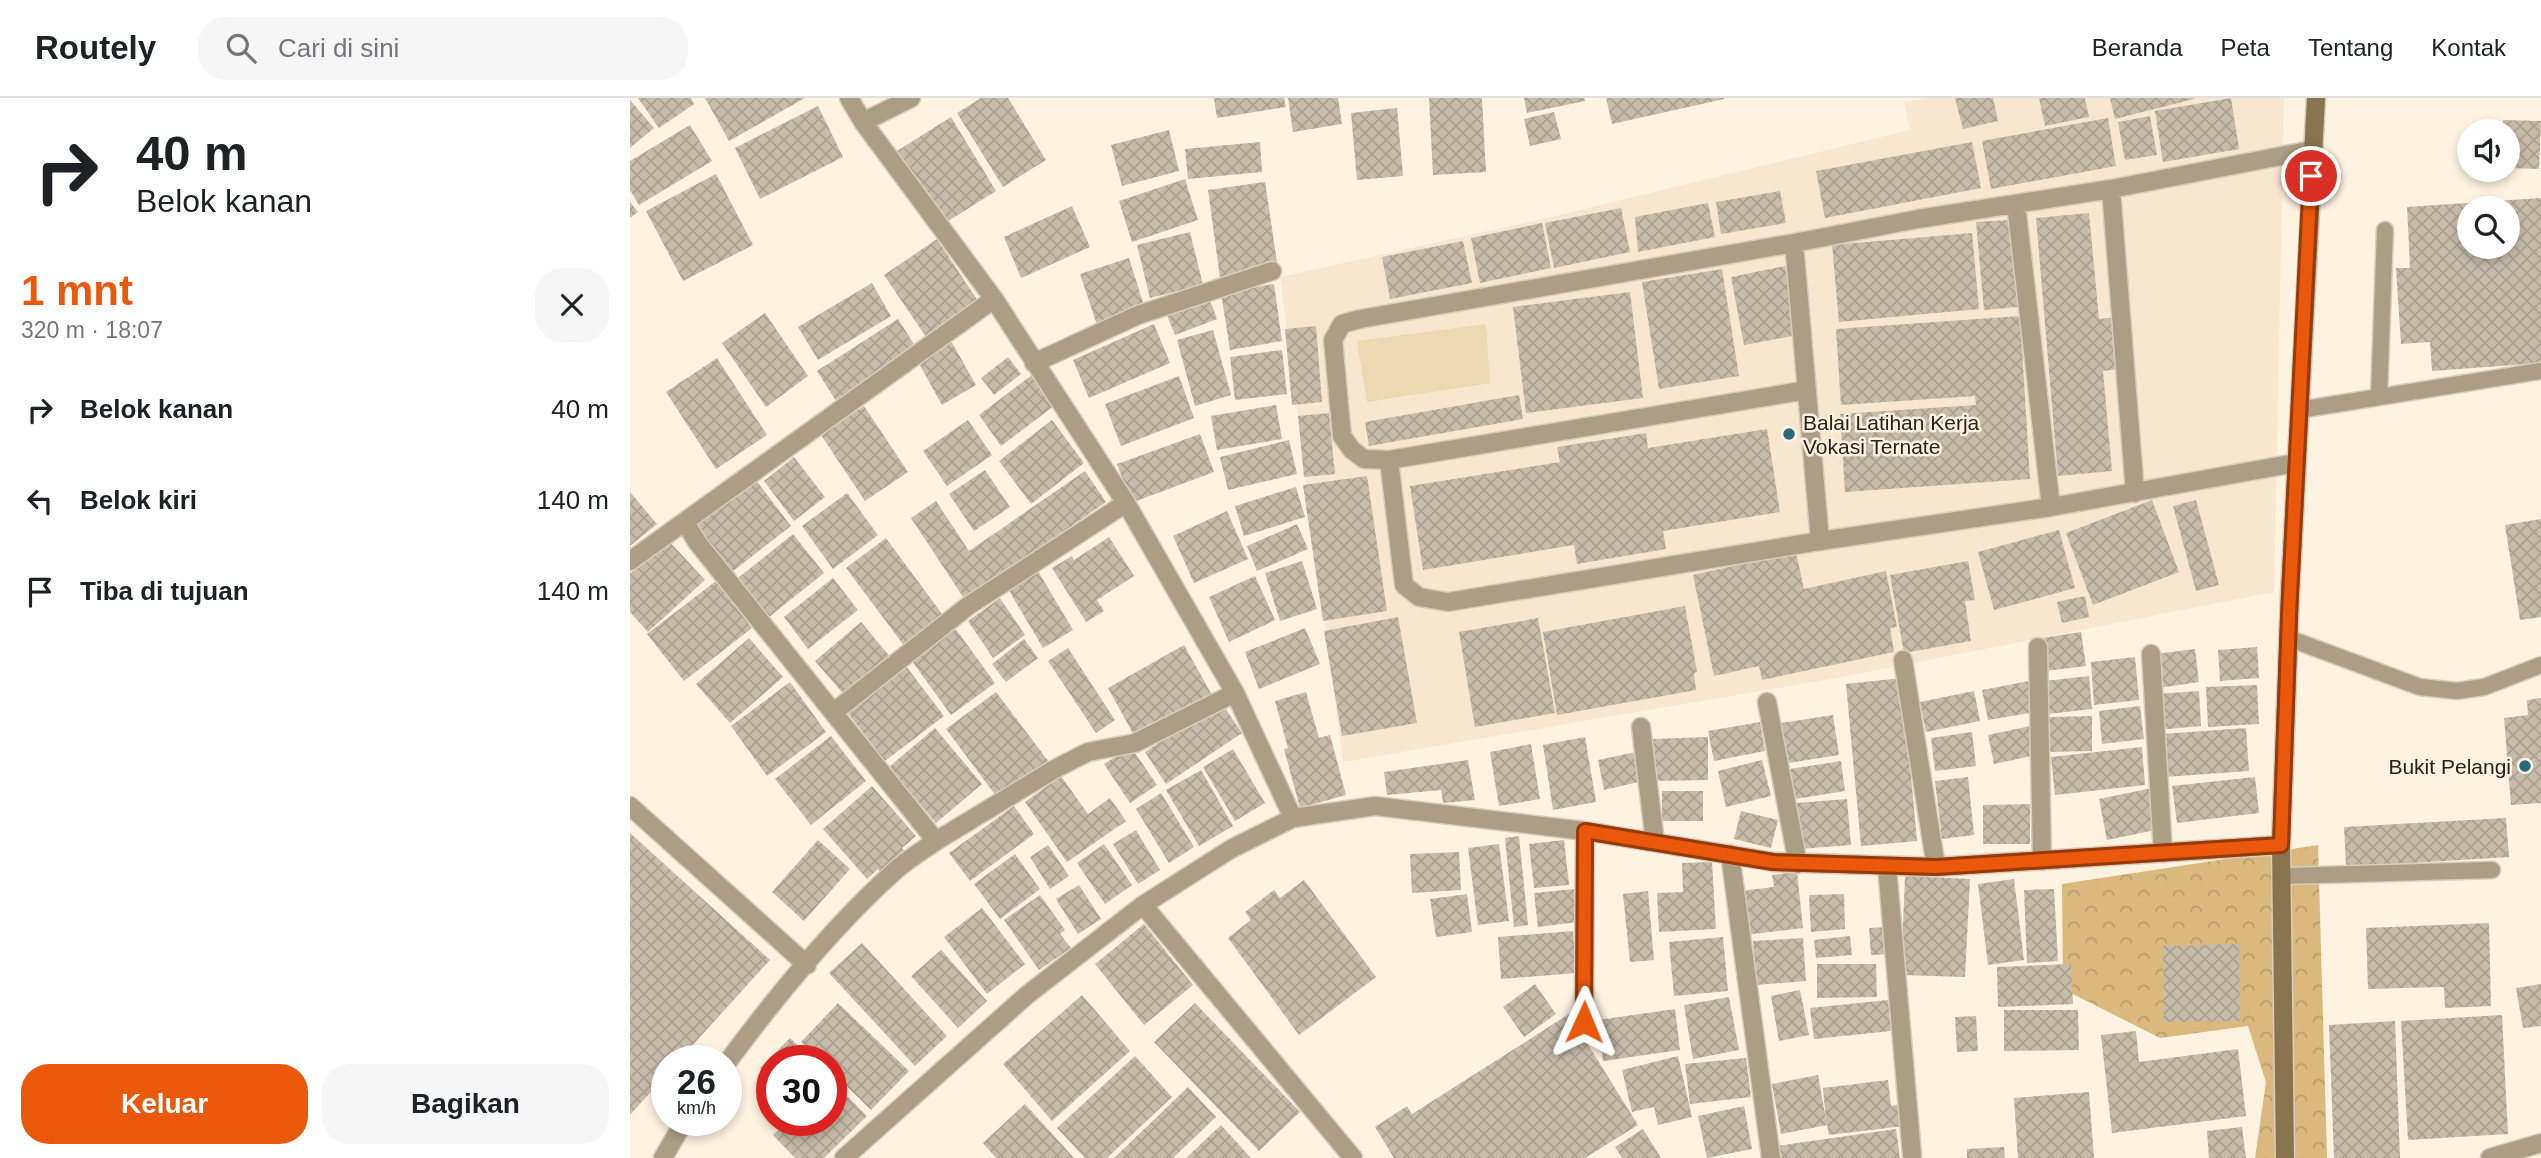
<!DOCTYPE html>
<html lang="id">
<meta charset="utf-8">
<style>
body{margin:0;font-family:Arial,sans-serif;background:#f6f6f6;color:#202124;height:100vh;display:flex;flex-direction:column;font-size:26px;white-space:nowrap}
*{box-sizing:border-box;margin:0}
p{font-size:23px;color:#757577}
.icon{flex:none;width:38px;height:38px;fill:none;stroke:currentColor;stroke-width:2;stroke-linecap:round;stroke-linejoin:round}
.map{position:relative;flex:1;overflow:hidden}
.panel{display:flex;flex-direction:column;background:#fff;width:630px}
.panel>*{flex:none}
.guide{background:#fff;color:#202124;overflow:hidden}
.controls{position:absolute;left:1827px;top:21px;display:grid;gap:14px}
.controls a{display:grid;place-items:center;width:63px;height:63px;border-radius:50%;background:#fff;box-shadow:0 4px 10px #0003;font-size:35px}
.speed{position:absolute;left:21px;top:947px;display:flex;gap:14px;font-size:35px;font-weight:700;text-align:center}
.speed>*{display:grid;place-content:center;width:91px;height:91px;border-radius:50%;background:#fff;box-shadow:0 4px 10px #0003;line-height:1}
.speed small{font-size:18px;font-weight:400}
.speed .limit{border:10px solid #d22;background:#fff;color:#111}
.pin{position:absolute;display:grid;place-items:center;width:60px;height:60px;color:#fff;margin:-30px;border:4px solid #fff;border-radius:50%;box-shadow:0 2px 7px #0007}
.me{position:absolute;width:77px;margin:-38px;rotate:1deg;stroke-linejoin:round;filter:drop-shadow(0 0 5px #0008)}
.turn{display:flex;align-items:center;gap:24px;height:147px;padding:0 21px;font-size:32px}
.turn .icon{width:91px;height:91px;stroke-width:2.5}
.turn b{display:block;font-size:49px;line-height:60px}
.round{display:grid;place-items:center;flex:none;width:74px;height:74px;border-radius:28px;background:#f6f6f6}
.summary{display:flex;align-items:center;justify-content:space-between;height:119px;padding:0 21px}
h1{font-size:42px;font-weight:700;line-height:52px;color:#ea580c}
.cta{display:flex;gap:14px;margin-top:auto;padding:14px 21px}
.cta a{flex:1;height:80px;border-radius:28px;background:#ea580c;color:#fff;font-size:28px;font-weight:700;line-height:80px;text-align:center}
.cta a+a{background:#f6f6f6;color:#202124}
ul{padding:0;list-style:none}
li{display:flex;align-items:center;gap:21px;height:91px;padding:0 21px}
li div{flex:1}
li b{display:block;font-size:26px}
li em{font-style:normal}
header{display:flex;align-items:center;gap:42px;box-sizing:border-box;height:98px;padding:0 35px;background:#fff;border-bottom:2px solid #e0e0e0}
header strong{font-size:33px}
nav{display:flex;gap:38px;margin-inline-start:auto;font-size:24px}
.search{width:490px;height:63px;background:#f6f6f6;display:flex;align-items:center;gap:18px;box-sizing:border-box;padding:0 24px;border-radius:28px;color:#757577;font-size:26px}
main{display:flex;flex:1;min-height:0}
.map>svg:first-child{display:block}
</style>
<header>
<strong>Routely</strong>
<div class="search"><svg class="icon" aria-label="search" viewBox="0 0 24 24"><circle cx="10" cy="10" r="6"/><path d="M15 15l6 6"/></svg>Cari di sini</div>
<nav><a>Beranda</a><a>Peta</a><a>Tentang</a><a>Kontak</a></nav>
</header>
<main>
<section class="panel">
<div class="guide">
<div class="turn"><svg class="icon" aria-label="right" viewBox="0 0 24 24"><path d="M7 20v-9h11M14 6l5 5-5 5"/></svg><div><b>40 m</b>Belok kanan</div></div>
</div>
<div class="summary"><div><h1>1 mnt</h1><p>320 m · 18:07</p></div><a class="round"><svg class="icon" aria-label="close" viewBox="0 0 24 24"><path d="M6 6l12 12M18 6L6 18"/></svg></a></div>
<ul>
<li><svg class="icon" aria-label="right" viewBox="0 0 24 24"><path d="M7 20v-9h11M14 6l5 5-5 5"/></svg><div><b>Belok kanan</b></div><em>40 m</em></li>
<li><svg class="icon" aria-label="left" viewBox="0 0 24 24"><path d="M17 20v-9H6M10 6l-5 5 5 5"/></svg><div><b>Belok kiri</b></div><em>140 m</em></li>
<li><svg class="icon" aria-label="arrive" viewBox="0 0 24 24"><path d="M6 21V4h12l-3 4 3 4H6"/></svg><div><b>Tiba di tujuan</b></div><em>140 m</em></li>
</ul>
<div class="cta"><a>Keluar</a><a>Bagikan</a></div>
</section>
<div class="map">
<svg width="1911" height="1060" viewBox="0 0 1911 1060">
<defs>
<pattern id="forest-crowns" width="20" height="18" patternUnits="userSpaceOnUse" patternTransform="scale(1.75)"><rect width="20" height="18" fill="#dab87e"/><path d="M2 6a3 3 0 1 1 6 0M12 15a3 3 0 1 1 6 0" fill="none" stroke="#bb9e6c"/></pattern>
<pattern id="building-cross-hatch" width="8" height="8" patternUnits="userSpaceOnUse" patternTransform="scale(1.75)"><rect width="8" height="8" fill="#c7bcaa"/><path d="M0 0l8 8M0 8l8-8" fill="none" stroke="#aba192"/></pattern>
</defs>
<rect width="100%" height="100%" fill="#fef2e0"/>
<path fill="#f7e7ce" d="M1297,0H1654L1644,494L1212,579L713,664L650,179L913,121L1280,32L1274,4Z"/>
<path fill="url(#forest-crowns)" d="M1688,747L1697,1060H1625L1636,984L1618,928L1530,940L1433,891L1432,786Z"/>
<path fill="#edd8b4" d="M856,226L860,285L737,304L727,243Z"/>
<path fill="url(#building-cross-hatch)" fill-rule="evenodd" d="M8,0H61L64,6L29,30Z
M75,0H175L99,43Z
M351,0H378L416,62L373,89L327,15Z
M584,0H654L656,9L587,20Z
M658,0H708L712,26L663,34Z
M799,0H852L856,74L803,77Z
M894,0H954L955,3L897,15Z
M976,0H1094V1L982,26Z
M1325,0H1363L1368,23L1333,31Z
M1409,0H1455L1459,19L1415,28Z
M1480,0H1564V1L1485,21Z
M1601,0L1609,51L1533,64L1525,13Z
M0,2L24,30L0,50Z
M188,8L213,59L130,101L105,50Z
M767,10L773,78L727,82L721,15Z
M924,14L931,41L900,48L894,21Z
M1520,18L1527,57L1495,62L1488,24Z
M321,19L366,93L312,127L267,53Z
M1478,20L1486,68L1361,91L1352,43Z
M1873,22L1911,23L1909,71L1878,70V33H1873Z
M60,27L82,63L9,107L0,92V63Z
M539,32L549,73L492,88L481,47Z
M630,44L632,74L558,81L555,51Z
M1342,44L1351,90L1195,120L1186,73Z
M86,76L123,147L53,183L16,113Z
M555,81L568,122L502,144L489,103Z
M635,84L648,171L590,180L578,92Z
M1150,93L1156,125L1091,136L1086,104Z
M1911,100V265L1802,273L1800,244L1771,246L1766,170H1780L1777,109ZM1839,110H1878V149H1839Z
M0,104L8,114L0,120Z
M1078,105L1085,139L1008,154L1005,119Z
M442,108L460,149L391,180L374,139Z
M991,110L1000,154L924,170L915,125Z
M1459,115L1469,221L1487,219L1491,271L1473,273L1482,373L1428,378L1406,120Z
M1380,122L1388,209L1354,212L1346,124Z
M912,125L921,170L850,185L841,140Z
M560,134L573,187L520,200L507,147Z
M1342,135L1349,211L1209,224L1202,147Z
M307,141L350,206L298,242L254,177Z
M833,143L842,185L760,201L752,159Z
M499,160L516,214L468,230L450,176Z
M1155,168L1168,237L1114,247L1101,179Z
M1092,171L1109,278L1029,291L1012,184Z
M242,185L261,218L188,262L168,229Z
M644,186L652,243L600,252L591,195Z
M1000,194L1013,300L896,315L883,209Z
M578,197L587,221L545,237L535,212Z
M135,215L178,278L136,309L92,245Z
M1390,218L1400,381L1215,394L1210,316L1346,307L1345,298L1211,307L1206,231Z
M268,221L289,254L208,306L187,273Z
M524,226L540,265L459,300L443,262Z
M686,228L692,304L662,307L655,231Z
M583,232L601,297L565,308L547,242Z
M321,243L346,287L312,307L287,262Z
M652,252L657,296L605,302L600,259Z
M378,259L391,276L364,297L351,280Z
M87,260L137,337L86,371L36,294Z
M402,277L424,308L371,348L349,317Z
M549,278L564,320L491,348L475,306Z
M889,297L893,321L739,348L735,324Z
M646,307L652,341L587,352L581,318Z
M234,308L278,374L235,403L191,337Z
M699,315L705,376L674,379L668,318Z
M338,322L362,357L317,388L293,353Z
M422,322L454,365L401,406L369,363Z
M1137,331L1150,414L1033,433L1036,451L947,466L944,447L793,472L780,388L930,364L927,349L1016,335L1018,350Z
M570,336L584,374L501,405L487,366Z
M659,342L667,376L598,392L590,359Z
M164,359L195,399L164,423L134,383Z
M355,372L380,409L344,433L319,396Z
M455,373L476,404L335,502L281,420L306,403L339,453Z
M737,378L757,513L693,523L673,387Z
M126,382L161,428L98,477L62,431Z
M666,389L675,419L614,438L605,408Z
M0,394L27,426L0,448Z
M217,395L248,437L203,471L172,428Z
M1522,402L1549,474L1463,507L1436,435Z
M1566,402L1589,487L1566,493L1543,408Z
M597,413L618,461L564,485L543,438Z
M1911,421V519L1890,522L1875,427Z
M667,426L678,451L627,473L617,448Z
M1429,432L1445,490L1364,512L1348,454Z
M163,436L194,475L134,523L103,484Z
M479,439L504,478L467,502L474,513L456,524L422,470L442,458L444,462Z
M256,440L315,520L275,549L216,470Z
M38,442L75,482L18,534L0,514V476Z
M1166,454L1174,491L1256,473L1267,529L1260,530L1264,554L1132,582L1129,568L1084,578L1063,477Z
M672,463L687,511L650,523L635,475Z
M1338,463L1345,502L1335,503L1341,543L1274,555L1260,477Z
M408,473L443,532L413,550L378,491Z
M625,478L645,522L599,544L579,499Z
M203,480L228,512L178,551L154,519Z
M86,483L122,530L54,583L17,536Z
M1455,498L1459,519L1432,525L1427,504Z
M370,500L395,537L363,560L338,523Z
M1055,508L1067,574L1064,575L1066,592L927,617L913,534Z
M768,519L787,625L712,638L694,533Z
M908,520L925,615L845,629L829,534Z
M231,524L262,561L216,599L185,563Z
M325,530L365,585L321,617L281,562Z
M675,530L690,566L629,591L615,554Z
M1451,534L1456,568L1416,573L1412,540Z
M119,540L153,579L100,625L66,586Z
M394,541L408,560L376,584L362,566Z
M554,547L582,597L506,641L478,590Z
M1627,549L1629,580L1590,583L1588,552Z
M438,550L485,622L466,635L418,563Z
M1565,551L1569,584L1529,590L1525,556Z
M1505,559L1509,602L1464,607L1461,564Z
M276,568L314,618L255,663L217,614Z
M1459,578L1462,611L1418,616L1415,583Z
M1272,580L1287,743L1231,748L1216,586Z
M1399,583L1405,614L1358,622L1352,592Z
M160,584L196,634L137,678L101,628Z
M1627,587L1629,626L1578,629L1576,589Z
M1344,593L1350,623L1296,634L1290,604Z
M1569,593L1571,628L1527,632L1525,596Z
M366,594L419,664L369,702L316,631Z
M676,594L689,640L700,637L716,697L670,710L654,651L658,650L645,603Z
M1911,600V705L1881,707L1874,620L1898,617L1897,602Z
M591,604L612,635L536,686L515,654Z
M1510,608L1514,641L1472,646L1469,613Z
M1203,617L1209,657L1158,665L1151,625Z
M1462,618V653L1420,654L1419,619Z
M1130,624L1135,653L1084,663L1078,633Z
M1400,628L1406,657L1364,666L1358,637Z
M305,630L352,686L306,725L259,669Z
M1616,630L1619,673L1535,679L1532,636Z
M1342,634L1346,668L1305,673L1301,640Z
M201,638L236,683L181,727L145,681Z
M955,639L966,704L923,712L913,647Z
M1078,639V682L1023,683L1022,641Z
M901,646L910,701L869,708L860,654Z
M501,649L527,687L500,705L474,666Z
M1512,649L1515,687L1425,697L1421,659Z
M603,651L635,705L605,723L573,669Z
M1006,654L1013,683L974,692L968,662Z
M838,662L845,702L813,705L811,692L757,697L754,674Z
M1132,662L1141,698L1096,709L1088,673Z
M1211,663L1215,693L1165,701L1160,671Z
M571,672L603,728L569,748L536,692Z
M431,678L458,716L480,700L496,723L437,764L395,704Z
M1338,679L1344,737L1312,741L1305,683Z
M1625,679L1629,715L1547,725L1542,688Z
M242,688L286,738L272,750L279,759L256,779L248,771L237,781L193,731Z
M1522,690L1530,731L1477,742L1469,701Z
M1032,693H1073V723H1032Z
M531,695L564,749L539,765L506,711Z
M1217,701L1221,747L1170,751L1166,705Z
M1400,706V746H1353V707Z
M384,708L404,736L340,783L319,755Z
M1111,713L1148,722L1141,750L1104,741Z
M1876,720L1879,759L1716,769L1714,729Z
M506,732L530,772L508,786L483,746Z
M0,735L140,862L49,962H37V976L0,1017Z
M889,738L898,827L884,829L875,740Z
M188,742L220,771L174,823L142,794Z
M934,742L939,787L904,790L899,746Z
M474,746L502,787L475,806L447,765Z
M869,746L879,823L848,827L838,750Z
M418,747L439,778L420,791L400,759Z
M829,754L831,792L782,795L780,756Z
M385,756L410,791L370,821L344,786Z
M1082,764L1086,831L1029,834L1027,795L1053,794L1052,765Z
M1167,774L1173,830L1115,837L1110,793L1144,789L1142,777Z
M1275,778L1340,781L1335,879L1271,877Z
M1384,781L1394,862L1358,867L1348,786Z
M674,782L746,879L669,937L598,840L621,822L615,814L644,792L650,800Z
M449,787L471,821L448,836L426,801Z
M944,791L948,824L908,829L904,795Z
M1424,791L1428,863L1397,865L1394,792Z
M1018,793L1024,862L1000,864L993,796Z
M837,796L842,834L806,839L800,801Z
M1214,796L1215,831L1181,834L1179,797Z
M410,797L435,832L430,836L441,850L409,872L374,822Z
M352,810L395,866L357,896L314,839Z
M1859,825L1861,908L1815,910L1814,889L1738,891L1736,830Z
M514,826L563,887L514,927L465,866Z
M1259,829L1261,856L1241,857L1239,830Z
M943,833L946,875L871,881L868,839Z
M1220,838L1222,857L1186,860L1184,842Z
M1093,839L1098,893L1044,898L1039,844Z
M1173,840L1176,883L1126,887L1123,843Z
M232,845L317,938L285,968L199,875Z
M1609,846L1610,923L1534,924L1533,848Z
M311,852L357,903L328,930L281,878Z
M1187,866H1246L1247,899L1187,900Z
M1441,866L1443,906L1368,909L1367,869Z
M905,886L926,916L894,939L873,909Z
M1911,886V928L1893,930L1886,890Z
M1170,892L1179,937L1149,943L1141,898Z
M452,897L500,953L422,1023L373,966Z
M1099,899L1109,952L1063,961L1054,907Z
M1258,902L1261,933L1184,941L1180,910Z
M208,905L279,973L241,1012L201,973V962H190L171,944Z
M565,905L670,1014L629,1053L524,944Z
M1045,911L1050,952L973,963L968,922Z
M1374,912H1448L1449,952L1374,953Z
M939,916L1008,1027L955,1060H764L745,1029L777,1008L782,1016Z
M1872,917L1878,1036L1778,1042L1771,923Z
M1346,918L1348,953L1327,954L1325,919Z
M1765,923L1770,1060H1704L1699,927Z
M1506,933L1509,964L1608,951L1616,1018L1482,1035L1471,937Z
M160,940L183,962H142V982L130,970Z
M505,958L542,999L477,1060H455L427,1030Z
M1048,958L1062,1019L1028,1027L1024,1009L1002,1014L992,972Z
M1116,960L1121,999L1060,1006L1055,966Z
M1188,977L1196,1022L1193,990L1258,982L1261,1008L1271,1006L1274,1028L1199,1037L1197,1027L1151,1036L1142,986Z
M201,982L237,1018L194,1060H165L143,1037L158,1022H201Z
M558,989L586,1019L543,1060H484Z
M1459,994L1464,1060H1388L1384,1000Z
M395,1006L444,1060H366L353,1045Z
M1114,1008L1122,1051L1077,1060L1068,1018Z
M591,1027L621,1060H556Z
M1612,1029L1616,1060H1579L1577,1033Z
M1013,1031L1031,1060H992L985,1049Z
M1266,1031L1270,1060H1149L1147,1048Z
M1374,1049L1375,1060H1337V1051Z"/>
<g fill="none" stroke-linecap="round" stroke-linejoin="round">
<defs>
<path id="lane" d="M1749,299L1755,132
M1669,312L1911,273
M1658,540L1790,589L1827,593L1854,589L1911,567
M1652,778L1862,772"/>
<path id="street" d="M219,0L233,24L281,0
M233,24L364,201L496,405L605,595L663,720
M1481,91L1505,395
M1386,106L1421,409
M1164,145L730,221L712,226L703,242L712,338L722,352L734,361L759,362L774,487L789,499L818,504L1190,443
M404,265L508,217L642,173
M759,362L1177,292
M1666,365L1421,409L1190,443L1164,145L1288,121L1481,91L1682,52
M55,424L67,444L306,743C293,752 279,761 267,771C203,828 147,897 96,966
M0,463L364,201
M1408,549L1412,763
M1521,556L1533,755
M1273,562L1306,769
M1137,604L1168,766
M204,614L338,508L496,405
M1011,629L1025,744
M0,708L177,867
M306,743L423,672L458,654L505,645L605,595
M1100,756L1141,1060
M1257,769L1282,1057
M513,807L723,1060
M954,924L955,733
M33,1060L55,1022
M214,1060L397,897L513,807L601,751L663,720L745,708L955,733L1144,764L1306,769L1651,747
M1860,1060L1911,1045"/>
<path id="secondary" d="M1655,1060L1651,747L1660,495L1686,0"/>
</defs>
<use href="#lane" stroke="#d7cdbd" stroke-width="19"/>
<use href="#street" stroke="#d7cdbd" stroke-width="21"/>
<use href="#secondary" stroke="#d7cdbd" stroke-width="21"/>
<use href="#lane" stroke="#ac9e85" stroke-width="16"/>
<use href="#street" stroke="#ac9e85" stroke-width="18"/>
<use href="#secondary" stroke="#897450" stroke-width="18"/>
</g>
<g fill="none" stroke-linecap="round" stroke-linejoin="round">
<defs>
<path id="route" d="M954,924L955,733L1143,764L1306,769L1651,747L1659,517L1681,78"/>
</defs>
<use href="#route" stroke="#983908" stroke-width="18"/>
<use href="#route" stroke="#ea580c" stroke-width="12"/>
</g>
<g fill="#266b7b" stroke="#fef2e0" stroke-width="2.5">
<circle cx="1159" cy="336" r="7"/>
<circle cx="1895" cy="668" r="7"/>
</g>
<g text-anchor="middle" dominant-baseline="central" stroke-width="5" stroke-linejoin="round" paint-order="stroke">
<g font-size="21" fill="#27231c" stroke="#fef2e0" text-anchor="start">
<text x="1173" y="324">Balai Latihan Kerja<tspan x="1173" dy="24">Vokasi Ternate</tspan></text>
<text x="1881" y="668" text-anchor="end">Bukit Pelangi</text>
</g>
</g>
</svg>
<div class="controls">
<a><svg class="icon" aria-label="sound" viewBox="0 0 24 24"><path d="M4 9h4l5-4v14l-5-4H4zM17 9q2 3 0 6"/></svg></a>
<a><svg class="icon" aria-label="search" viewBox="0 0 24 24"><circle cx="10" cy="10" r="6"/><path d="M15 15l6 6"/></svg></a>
</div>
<div class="speed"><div>26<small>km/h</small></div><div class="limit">30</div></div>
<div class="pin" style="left:1681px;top:78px;background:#d93025"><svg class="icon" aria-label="arrive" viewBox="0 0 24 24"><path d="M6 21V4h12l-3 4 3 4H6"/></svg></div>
<svg class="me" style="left:954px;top:924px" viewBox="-20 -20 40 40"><path d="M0-17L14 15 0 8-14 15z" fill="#ea580c" stroke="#fff" stroke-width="4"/></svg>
</div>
</main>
